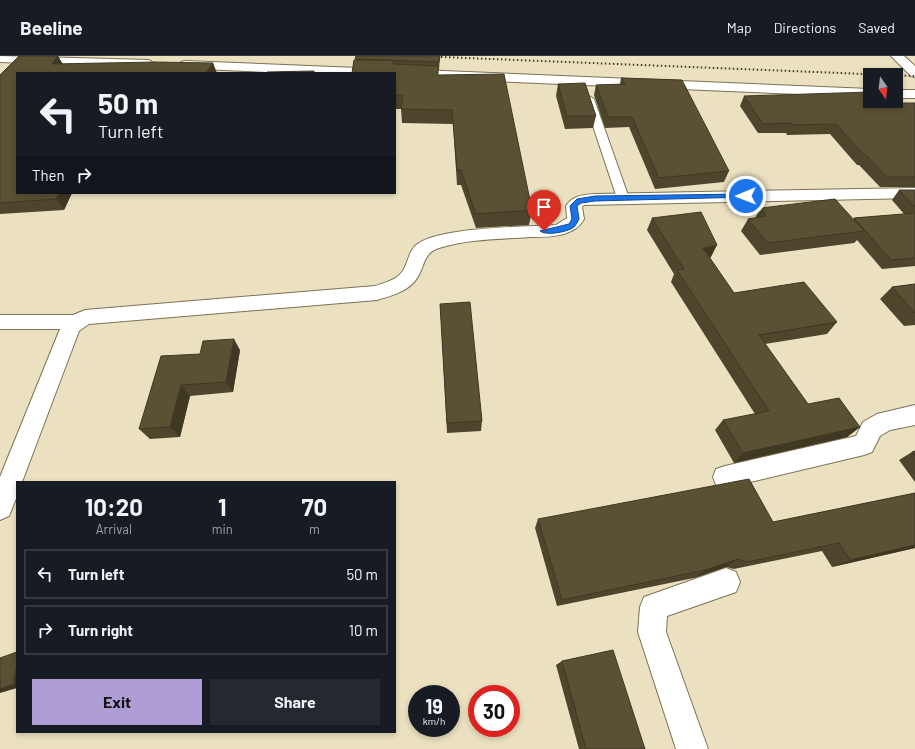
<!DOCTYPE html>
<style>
body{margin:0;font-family:Barlow,sans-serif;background:#242831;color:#f1f3f6;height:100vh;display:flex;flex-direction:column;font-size:15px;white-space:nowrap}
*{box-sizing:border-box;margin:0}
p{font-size:13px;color:#9ea1a6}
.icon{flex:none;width:22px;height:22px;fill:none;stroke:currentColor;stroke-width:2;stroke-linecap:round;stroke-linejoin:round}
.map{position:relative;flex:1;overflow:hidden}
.details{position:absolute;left:16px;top:425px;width:380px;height:252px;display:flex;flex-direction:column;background:#171b24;border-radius:0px;box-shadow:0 2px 6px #0003}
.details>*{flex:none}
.guide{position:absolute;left:16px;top:16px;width:380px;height:122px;border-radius:0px;box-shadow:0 2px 6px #0003;background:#171b24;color:#f1f3f6;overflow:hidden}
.needle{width:26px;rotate:166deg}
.buttons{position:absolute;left:863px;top:12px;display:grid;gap:8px}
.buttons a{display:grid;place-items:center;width:40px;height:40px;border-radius:0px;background:#171b24;box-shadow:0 2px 6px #0003;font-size:20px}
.speed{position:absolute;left:408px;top:629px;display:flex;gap:8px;font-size:20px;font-weight:700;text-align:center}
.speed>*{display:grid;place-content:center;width:52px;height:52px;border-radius:50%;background:#171b24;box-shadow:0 2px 6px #0003;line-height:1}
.speed small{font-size:10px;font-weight:400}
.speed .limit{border:6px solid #d22;background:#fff;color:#111}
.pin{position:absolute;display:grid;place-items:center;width:34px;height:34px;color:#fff;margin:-41px -17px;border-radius:50% 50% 50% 0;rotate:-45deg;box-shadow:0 0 4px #0007}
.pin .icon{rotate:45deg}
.me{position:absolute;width:44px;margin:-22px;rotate:269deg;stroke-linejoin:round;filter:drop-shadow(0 0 3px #0008)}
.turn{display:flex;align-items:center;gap:14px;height:84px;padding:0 16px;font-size:18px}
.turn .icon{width:52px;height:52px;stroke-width:2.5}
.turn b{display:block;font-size:28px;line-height:34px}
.then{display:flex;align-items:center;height:38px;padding:0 16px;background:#0003;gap:8px;font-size:15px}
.eta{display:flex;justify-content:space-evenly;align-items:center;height:68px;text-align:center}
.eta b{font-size:24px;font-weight:700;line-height:28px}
.button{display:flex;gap:8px;margin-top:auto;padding:8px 16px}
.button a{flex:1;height:46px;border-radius:0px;background:#af9ed6;color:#111;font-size:16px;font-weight:700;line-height:46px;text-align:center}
.button a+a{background:#242831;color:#f1f3f6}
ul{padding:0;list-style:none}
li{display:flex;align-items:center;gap:12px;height:50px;margin:0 8px 6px;padding:0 8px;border:2px solid #363941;border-radius:0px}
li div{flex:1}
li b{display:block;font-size:15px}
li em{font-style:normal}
header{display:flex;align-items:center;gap:24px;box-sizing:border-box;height:56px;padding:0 20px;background:#171b24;border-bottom:1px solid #363941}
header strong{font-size:19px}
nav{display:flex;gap:22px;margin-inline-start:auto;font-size:14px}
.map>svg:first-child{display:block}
</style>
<header>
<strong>Beeline</strong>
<nav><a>Map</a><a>Directions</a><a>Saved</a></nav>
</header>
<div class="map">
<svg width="915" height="693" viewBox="0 0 915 693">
<rect width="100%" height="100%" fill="#ebe1c0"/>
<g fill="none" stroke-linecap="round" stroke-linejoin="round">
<defs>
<path id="lane" d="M589,40L594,43L629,142L627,144L623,145L617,142L584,43Z"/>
<path id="street" d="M0,0L149,4L155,8L149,12L0,6Z
M891,0H904L915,10V21L911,20Z
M185,5L383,13L389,16L395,13L870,33V41L395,21V17H289L181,12L179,9L181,6Z
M896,34H915V42H896Z
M915,132V142L584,149L582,151L584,163C579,172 574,174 564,178C553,181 542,181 531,181C501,183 467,183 439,192C422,197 425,213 415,225C406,236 390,240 377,244L89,268L79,275L22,426H17V440L9,460L0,464V421L60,273H0V259H73L85,254L375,230C384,227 396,224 402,216C409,207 408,193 419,187C445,171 523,171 556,169L567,162L566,150C573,139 583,139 595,138Z
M915,349V369L890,374L880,380L872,396L864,399L725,432L716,429L713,421L716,413L725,410L856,380L863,366L877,358Z
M726,512L736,516L740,526L736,536L667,560L666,576L708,693H676L638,576L640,551L644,541Z"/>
</defs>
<use href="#lane" stroke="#7b7254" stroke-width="2"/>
<use href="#street" stroke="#7b7254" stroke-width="2"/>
<use href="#lane" fill="#fff" fill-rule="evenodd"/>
<use href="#street" fill="#fff" fill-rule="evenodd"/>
<path stroke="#433f2f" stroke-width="2" stroke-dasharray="1.5 2.5" stroke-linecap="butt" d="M417,0L915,20"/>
</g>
<path fill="#4d462d" d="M58,0L62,8L213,7L217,17H17V137H72L64,154L0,158V19Z
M356,0H440L439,14H438V19L532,154L529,169L476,172L461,129H457L453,68L402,67L401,53H395V17L356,4Z
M621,22L729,115L724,126L655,133L629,71L605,72L594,39L596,29L620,28Z
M558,28L596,60L593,72L565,73L556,40Z
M744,40L888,47H915V131H880L859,109H857L830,78L787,79L786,77H758L740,50Z
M899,134H915V210L882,213L857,184L854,187L760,199L741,175L748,163L755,162L761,152L853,163L854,162L904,158L892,144Z
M652,162L711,201L710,202L734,237L837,266L827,278L765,288L808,348L860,371L847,381L734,407L715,374L723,364L755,358L671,226L674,218L647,174Z
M915,228V269L904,270L880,243L892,231Z
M440,248L482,365L481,375L447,377Z
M240,294L233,336L190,340L180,381L150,383L139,373L200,298Z
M915,395V426L899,404L912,396Z
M915,437V492L832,511L822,495L734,513L726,511L694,522L557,550L535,472L538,463L773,466Z
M562,605L645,693H579L556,609Z"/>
<path fill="#3f3924" d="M58,0L64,10L52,8Z
M213,7L216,17H206Z
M60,137H72L64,154L56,143Z
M717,189L711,201L696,204L703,192Z
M234,283L240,294L233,336L226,326Z
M181,329L190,340L180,381L170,371Z
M860,371L847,381L734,407L743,397Z
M915,489V492L832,511L850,504Z
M738,503L726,511L694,522L705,514Z
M17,607V632L0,637V633Z"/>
<path fill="#5a5134" stroke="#3f3924" d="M19,0H58L52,8L155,6L213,7L206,17H17V137H60L56,143L0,147V19Z
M356,0H440L439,6L355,3Z
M354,4H392L394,8L438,10V19L504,18L532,154L476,158L461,114H457L452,54L401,53L403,39H395V17H352Z
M314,15V17H267V16Z
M621,22L682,24L729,115L659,122L632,61H608L596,29L626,28Z
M585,27L596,60H567L558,28Z
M870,36V45H886L888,47H915V121H887L866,99H864L836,68L793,69L791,67L763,68L744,40Z
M899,134H915V151Z
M835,143L864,175L768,187L748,163L766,160L761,152Z
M701,156L717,189L703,192L734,237L804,226L837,266L759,279L808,348L839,342L860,371L743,397L723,364L769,355L677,214L684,213L652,162Z
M915,157V202L891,204L854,162Z
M915,228V257L892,231Z
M470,246L482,365L447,367L440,248Z
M234,283L226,326L181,329L170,371L139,373L161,300L200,298L203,285Z
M915,395V400L912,396Z
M749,423L773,466L915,437V489L850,504L839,487L747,506L738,503L705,514L562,544L538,463Z
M613,594L645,693H586L562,605Z
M17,596V607L14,628L0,633V602Z"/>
<path fill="#1a73e8" stroke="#114b97" d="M746,138L748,139V141L595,145L581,147L577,150L579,163C578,165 576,169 574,171C568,176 546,180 540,175L569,168L572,163L570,150L577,143L595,140Z"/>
</svg>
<div class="buttons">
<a><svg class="needle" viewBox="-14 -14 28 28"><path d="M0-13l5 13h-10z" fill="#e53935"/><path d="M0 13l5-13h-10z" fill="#9ea1a6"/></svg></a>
</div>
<div class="speed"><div>19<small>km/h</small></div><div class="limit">30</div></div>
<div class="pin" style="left:544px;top:175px;background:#d93025"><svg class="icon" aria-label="arrive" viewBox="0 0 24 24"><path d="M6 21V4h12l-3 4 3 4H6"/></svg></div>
<svg class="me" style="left:746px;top:140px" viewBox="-20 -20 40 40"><circle r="17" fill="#1a73e8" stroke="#fff" stroke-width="3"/><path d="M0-11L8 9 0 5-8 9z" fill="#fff"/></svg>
<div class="guide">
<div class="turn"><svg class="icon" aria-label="left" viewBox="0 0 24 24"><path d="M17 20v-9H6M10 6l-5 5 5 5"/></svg><div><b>50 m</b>Turn left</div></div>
<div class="then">Then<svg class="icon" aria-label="right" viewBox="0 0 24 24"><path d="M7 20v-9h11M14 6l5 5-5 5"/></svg></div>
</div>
<section class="details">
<div class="eta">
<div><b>10:20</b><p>Arrival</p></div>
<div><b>1</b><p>min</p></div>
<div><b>70</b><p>m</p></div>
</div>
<ul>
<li><svg class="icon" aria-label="left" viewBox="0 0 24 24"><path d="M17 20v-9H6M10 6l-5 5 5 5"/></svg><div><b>Turn left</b></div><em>50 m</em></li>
<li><svg class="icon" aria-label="right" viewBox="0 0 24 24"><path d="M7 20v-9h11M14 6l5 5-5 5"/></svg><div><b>Turn right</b></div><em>10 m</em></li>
</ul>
<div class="button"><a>Exit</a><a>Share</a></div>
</section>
</div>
